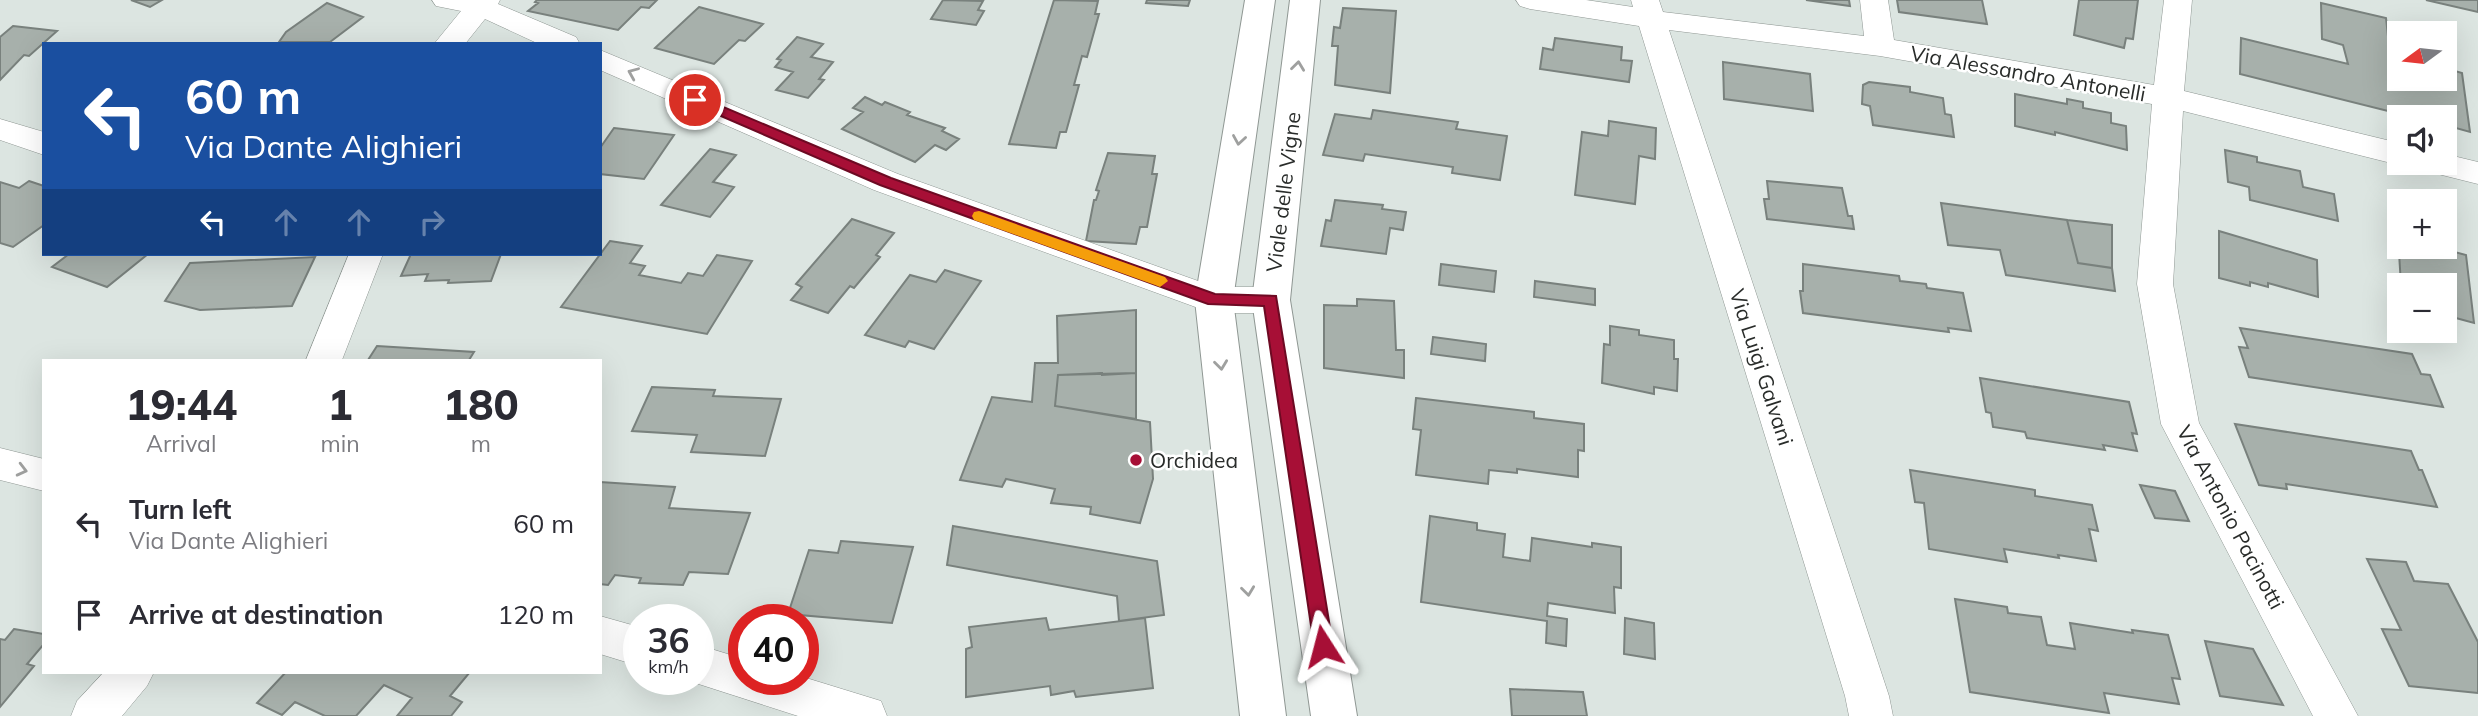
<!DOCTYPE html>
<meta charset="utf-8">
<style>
body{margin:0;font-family:Mulish,sans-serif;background:#f7f7f7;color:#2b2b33;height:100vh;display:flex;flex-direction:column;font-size:26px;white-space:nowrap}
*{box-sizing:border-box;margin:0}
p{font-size:23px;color:#7c7c81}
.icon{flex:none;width:38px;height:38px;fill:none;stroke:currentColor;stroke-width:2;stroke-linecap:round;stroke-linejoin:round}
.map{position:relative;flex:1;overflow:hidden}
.details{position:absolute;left:42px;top:359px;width:560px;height:315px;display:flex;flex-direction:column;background:#fff;border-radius:0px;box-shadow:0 7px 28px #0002}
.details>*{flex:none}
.top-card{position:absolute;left:42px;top:42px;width:560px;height:214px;border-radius:0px;box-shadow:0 7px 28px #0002;background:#1a4fa0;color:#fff;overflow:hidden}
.needle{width:46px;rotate:255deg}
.fabs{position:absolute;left:2387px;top:21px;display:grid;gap:14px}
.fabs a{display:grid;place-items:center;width:70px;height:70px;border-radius:0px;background:#fff;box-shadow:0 7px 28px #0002;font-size:35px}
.speed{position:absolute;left:623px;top:604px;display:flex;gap:14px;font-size:35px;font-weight:700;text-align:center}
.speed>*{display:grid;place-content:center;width:91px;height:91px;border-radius:50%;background:#fff;box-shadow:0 7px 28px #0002;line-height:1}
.speed small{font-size:18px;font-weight:400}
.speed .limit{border:10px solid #d22;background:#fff;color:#111}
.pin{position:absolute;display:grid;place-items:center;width:60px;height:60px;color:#fff;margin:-30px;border:4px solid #fff;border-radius:50%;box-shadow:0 2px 7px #0007}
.me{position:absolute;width:77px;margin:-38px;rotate:351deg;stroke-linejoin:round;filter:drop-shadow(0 0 5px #0008)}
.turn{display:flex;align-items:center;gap:24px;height:147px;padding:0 28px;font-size:32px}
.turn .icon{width:91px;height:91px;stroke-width:2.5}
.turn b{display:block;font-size:49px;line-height:60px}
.lanes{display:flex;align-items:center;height:66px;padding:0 28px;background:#0003;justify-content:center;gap:35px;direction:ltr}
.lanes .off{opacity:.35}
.eta{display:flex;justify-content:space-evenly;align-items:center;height:119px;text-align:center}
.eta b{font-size:42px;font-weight:800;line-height:49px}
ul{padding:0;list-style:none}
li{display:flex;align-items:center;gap:21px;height:91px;padding:0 28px}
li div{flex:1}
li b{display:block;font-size:26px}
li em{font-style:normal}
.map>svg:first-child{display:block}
</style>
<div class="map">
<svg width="2478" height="716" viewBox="0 0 2478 716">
<rect width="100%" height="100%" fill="#dce5e1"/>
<path fill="#a7b0ab" stroke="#79817d" stroke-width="2" d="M131,0H162L150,7Z
M537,0H657L649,8L641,7L618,30L528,11L538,3L535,2Z
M943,0L983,1L978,10L984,11L976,25L931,19Z
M1054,0L1098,1L1095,14H1099L1087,57L1082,56L1074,85H1079L1066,132H1060L1056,148L1009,144Z
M1147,0H1190L1188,6L1146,3Z
M1806,0H1849L1850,6Z
M1897,0H1982L1987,24L1899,12Z
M2079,0H2138L2133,39L2126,38L2124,48L2074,35Z
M2426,0H2478V12Z
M327,3L363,17L330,42H279L286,32Z
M2321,3L2386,18L2390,55L2399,58V79H2445V68L2462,73L2470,132L2445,125V117H2412L2240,74L2241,38L2348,64L2343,45L2322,39Z
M699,7L763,24L745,41L739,40L714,64L655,48Z
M1343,8L1396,11L1390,93L1335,85L1338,46H1332L1334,27L1340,28Z
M13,26L57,31L29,56L24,55L0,80V37Z
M797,37L823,44L811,57L833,62L819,79L824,80L808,98L776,90L793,72L775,67L781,60L777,59Z
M1555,38L1622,47L1621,60L1632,61L1629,82L1540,69L1543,48L1553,50Z
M1723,62L1810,74L1813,111L1724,99Z
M1869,82L1910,87V92L1943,98L1945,114L1951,115L1954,137L1873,125L1870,106L1862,104L1863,85Z
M2015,94L2067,104V99L2083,102V108L2111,113V123L2126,126L2127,150L2055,132V135L2015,126Z
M865,97L882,105L885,102L910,112L907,115L945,128L942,131L959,139L946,150L935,145L915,162L842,129L863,112L853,108Z
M1373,110L1458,122L1456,129L1507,136L1500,180L1452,173L1453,167L1365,154L1363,161L1323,155L1335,114L1371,119Z
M1609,121L1656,128L1655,159L1639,156L1635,204L1575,195L1582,132L1608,136Z
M614,128L674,135L644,179L600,174V148Z
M710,149L736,155L713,182L734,187L710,217L661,205Z
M2225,150L2257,157V162L2300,171L2303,187L2334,194L2338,221L2250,200L2249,187L2228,182Z
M1108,153L1155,156L1152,174H1157L1147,227H1140L1136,244L1086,241L1094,200H1096L1099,191L1096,190Z
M29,181L44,186V225L13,247L0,243V182L19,188Z
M1767,181L1842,188L1848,216H1852L1854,229L1767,219L1764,199H1769Z
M1335,200L1383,205L1382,209L1406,212L1403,230L1390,228L1386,254L1321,246L1326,220L1331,221Z
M1941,203L2067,220L2078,263L2112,268L2115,291L2006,275L2000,250L1948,245Z
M852,219L894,233L876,255L880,257L854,288L850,286L828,313L791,300L802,287L796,284Z
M2067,220L2112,225V268L2078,263Z
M2219,231L2317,260L2318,297L2268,283V287L2250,282V286L2219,278Z
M2398,236L2399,247H2436L2466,255L2474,323L2452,317L2453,322L2445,319V285H2401Z
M610,241L642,246L630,263L645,266L639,275L681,283L688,273L703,276L717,255L752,261L707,334L561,307Z
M69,254H148L107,287L52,267Z
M408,254H501L491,281L448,283L449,280L425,281L428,274L401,276L411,254Z
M315,257L292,306L200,310L165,301L190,263Z
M1441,264L1496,271L1494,292L1439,285Z
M1803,264L1899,276L1900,281L1926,284L1927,288L1963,293L1971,331L1948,328L1949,332L1803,313L1800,291H1803Z
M945,270L981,281L934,349L909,341L905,347L865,335L910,275L936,282Z
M1535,281L1595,289V305L1534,297Z
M1357,299L1394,301L1396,350H1404V378L1324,368V305L1357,306Z
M1136,310V373L1058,375L1055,406L1150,422L1153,479L1140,523L1090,514L1091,507L1051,503L1055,489L1006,479L1002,487L960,480L992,397L1032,402L1035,363H1058L1057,316Z
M1610,326L1639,330V335L1674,340V359H1678L1677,391L1654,387V394L1602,383L1604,344L1610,345Z
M2240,328L2412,354L2421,374L2430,375L2443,407L2249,377L2239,347L2248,348Z
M1433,337L1486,344L1485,361L1431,354Z
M377,346L474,352L469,360H368Z
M1102,373V375L1136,373V419L1055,406L1058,375Z
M1980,378L2129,402L2137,434L2132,433L2137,451L2103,445L2105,450L2027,438L2025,432L1993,427L1991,413L1986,412Z
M652,387L715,390L713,396L781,399L765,456L691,452L697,435L632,431Z
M1416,398L1534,412V418L1584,424V451L1578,450V477L1517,469V473L1489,470L1488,484L1416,475L1421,430L1413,429Z
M2235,424L2411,451L2419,470H2422L2437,507L2286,484L2287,489L2259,485Z
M1910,470L2035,490V496L2092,505L2098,531L2089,529L2096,561L2058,555L2059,558L2004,549L2007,562L1929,549L1924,503L1915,502Z
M600,482L675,487L669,508L750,513L728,574L689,572L683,585L639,583L641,578L615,575L608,585L600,584Z
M2140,485L2175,491L2189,521L2155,518Z
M1430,516L1477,523V530L1505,534L1503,557L1530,561L1532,538L1592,547V543L1621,547V588L1614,587L1615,613L1548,603L1547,616L1567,619L1566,646L1546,643L1547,621L1421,602Z
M953,526L1157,561L1164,615L1119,621L1117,596L947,565Z
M841,541L913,547L892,623L788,614L809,550L838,553Z
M2367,559L2406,562L2414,581L2448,584L2478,642V693L2409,686L2382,629L2401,630Z
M1955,599L2007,607L2008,613L2041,617L2047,645L2075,649L2070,623L2133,633L2132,630L2168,635L2180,679L2172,678L2179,704L2104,693L2109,713L1970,692Z
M1046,618L1049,630L1145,618L1153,688L1076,697L1074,691L1051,695L1050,686L966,697V649L972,647L969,627Z
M1625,618L1654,623L1655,659L1624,654Z
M14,629L44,634V644L27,664L34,666L0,707V639L5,640Z
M2205,641L2253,649L2283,705L2220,696Z
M286,672H470L450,696L462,702L451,716H397L412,698L384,685L356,716H325L295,702L282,715L257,703Z
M1510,689L1583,692L1587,716H1512Z"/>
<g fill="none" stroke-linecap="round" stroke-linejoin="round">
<defs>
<path id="minor" d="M432,0H500L498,4L576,37L580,44H539L485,19L465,44H434L461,11L436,6Z
M1516,0H1586L1633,7L1631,0H1659L1663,12L1864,36L1860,0H1888L1894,40L2154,85L2164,0H2192L2184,91L2399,143V163H2406L2399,165L2183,111L2173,284L2199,423L2358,716H2313L2161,424L2137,284L2152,104L1880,56L1669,30L1889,696L1893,716H1849L1845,696L1639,26L1530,9L1520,6Z
M600,50L898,174L1215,287H1271L1284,291L1289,300L1284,309L1271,313H1214L1201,309L874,190L600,70Z
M0,119L44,132V155L0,140Z
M2445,154L2478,162V184L2426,171L2421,163H2445Z
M349,254H383L342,360H306Z
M0,448L44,459V491L0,480Z
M600,616L639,627V666L600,654Z
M698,645L744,659V679H803V677L881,701L887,716H798L683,679H698Z
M104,672H154L147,686L122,716H71L77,701Z"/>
<path id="tertiary" d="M1245,0H1275L1233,300L1286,716H1240L1195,300Z
M1290,0H1320L1290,300L1357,716H1311L1252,300Z"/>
</defs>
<use href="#minor" stroke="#8f9793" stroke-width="1"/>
<use href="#tertiary" stroke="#8f9793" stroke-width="2"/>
<use href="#minor" fill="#fff" fill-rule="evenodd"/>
<use href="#tertiary" fill="#fff" fill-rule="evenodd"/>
</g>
<defs><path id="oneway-chevron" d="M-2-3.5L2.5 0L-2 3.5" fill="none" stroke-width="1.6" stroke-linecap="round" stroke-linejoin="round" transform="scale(1.75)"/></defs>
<g stroke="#9fa09f">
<use href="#oneway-chevron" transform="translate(1298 66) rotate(-83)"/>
<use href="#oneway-chevron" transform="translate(633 73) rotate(-157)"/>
<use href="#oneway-chevron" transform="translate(1239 140) rotate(99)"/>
<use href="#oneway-chevron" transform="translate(1221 365) rotate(83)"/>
<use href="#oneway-chevron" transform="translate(22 470) rotate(14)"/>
<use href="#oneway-chevron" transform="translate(1248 591) rotate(83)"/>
</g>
<path fill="#a70f36" stroke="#6d0a23" stroke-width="2" d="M695,95L891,178L1215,294L1276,296L1333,646L1330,652L1323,654L1317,652L1314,646L1264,306L1208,304L880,185L691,103V97Z"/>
<path fill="#f59e0b" d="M979,211L1165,277L1168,281L1160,287L1155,285L974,220L972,216L974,212Z"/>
<circle fill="#a70f36" stroke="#fff" stroke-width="2.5" cx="1136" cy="460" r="7"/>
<g text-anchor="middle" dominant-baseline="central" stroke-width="5" stroke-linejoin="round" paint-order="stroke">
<g font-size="21" fill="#292c2a" stroke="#fff">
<text transform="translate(2028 73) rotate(10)">Via Alessandro Antonelli</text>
<text transform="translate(1283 192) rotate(-83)">Viale delle Vigne</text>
<text transform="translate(1762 367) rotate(72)">Via Luigi Galvani</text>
<text transform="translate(2231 517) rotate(62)">Via Antonio Pacinotti</text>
</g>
<g font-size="21" fill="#292c2a" stroke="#fff" text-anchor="start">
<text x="1150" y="460">Orchidea</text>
</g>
</g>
</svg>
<div class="fabs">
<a><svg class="needle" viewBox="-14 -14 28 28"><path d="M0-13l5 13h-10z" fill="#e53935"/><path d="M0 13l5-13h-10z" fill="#7c7c81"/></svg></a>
<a><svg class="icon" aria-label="sound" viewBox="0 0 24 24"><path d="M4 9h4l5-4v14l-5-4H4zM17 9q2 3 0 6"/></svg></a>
<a>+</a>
<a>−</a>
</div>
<div class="speed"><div>36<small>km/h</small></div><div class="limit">40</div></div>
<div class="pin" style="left:695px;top:100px;background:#d93025"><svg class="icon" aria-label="arrive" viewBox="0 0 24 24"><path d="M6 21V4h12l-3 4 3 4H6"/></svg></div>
<svg class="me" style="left:1323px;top:646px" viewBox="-20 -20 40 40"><path d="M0-17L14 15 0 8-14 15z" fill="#a70f36" stroke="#fff" stroke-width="4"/></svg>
<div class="top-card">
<div class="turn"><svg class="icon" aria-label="left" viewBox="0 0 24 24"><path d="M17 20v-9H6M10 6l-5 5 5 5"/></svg><div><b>60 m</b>Via Dante Alighieri</div></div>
<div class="lanes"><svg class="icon" aria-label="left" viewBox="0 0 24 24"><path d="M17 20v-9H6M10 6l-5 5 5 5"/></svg><svg class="icon off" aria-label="ahead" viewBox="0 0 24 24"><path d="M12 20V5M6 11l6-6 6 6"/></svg><svg class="icon off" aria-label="ahead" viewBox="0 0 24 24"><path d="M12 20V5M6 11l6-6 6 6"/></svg><svg class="icon off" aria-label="right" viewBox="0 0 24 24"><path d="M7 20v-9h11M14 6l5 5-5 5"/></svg></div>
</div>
<section class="details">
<div class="eta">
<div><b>19:44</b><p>Arrival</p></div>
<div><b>1</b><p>min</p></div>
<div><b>180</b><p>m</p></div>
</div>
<ul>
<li><svg class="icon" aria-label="left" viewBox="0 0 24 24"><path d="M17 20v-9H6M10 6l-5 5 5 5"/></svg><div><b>Turn left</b><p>Via Dante Alighieri</p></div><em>60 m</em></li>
<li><svg class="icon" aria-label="arrive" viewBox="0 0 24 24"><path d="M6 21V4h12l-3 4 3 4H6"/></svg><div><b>Arrive at destination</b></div><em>120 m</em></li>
</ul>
</section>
</div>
